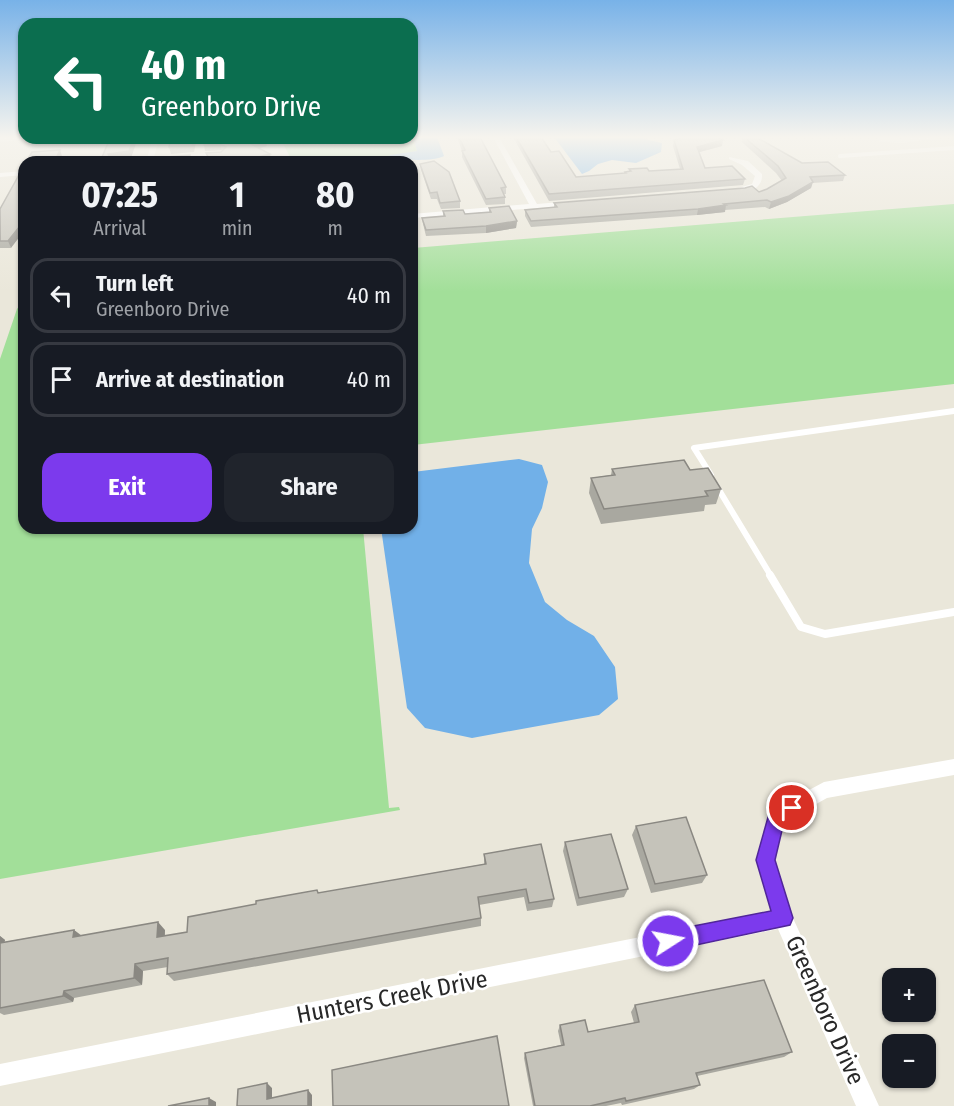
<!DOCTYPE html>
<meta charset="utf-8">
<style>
body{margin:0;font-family:"Fira Sans Condensed",sans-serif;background:#20242c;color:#f1f3f6;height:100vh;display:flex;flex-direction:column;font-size:22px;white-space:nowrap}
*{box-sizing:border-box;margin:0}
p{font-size:20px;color:#9ea1a6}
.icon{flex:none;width:33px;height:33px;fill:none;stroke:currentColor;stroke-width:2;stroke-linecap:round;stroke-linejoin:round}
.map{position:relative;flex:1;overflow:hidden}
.drawer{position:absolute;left:18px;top:156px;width:400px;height:378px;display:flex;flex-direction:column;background:#171b24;border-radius:18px;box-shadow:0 2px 4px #0004}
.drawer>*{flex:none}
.top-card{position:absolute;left:18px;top:18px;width:400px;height:126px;border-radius:18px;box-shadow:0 2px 4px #0004;background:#0b6e4f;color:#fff;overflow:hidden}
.buttons{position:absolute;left:882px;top:968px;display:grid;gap:12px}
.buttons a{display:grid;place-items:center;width:54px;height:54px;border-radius:12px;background:#171b24;box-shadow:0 2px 4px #0004;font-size:30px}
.pin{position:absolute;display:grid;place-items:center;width:51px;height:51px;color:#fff;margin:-26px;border:3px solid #fff;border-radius:50%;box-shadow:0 2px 6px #0007}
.me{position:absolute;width:66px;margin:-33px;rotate:79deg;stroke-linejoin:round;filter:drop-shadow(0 0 4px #0008)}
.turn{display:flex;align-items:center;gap:21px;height:126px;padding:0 24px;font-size:27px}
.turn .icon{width:78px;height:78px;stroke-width:2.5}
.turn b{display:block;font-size:42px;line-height:51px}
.eta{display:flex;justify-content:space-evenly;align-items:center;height:102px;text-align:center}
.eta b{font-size:36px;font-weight:700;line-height:42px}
.action{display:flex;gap:12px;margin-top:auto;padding:12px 24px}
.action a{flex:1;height:69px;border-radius:18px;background:#7c3aed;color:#fff;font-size:24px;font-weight:700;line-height:69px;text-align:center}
.action a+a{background:#20242c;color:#f1f3f6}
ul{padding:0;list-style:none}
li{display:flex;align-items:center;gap:18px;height:75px;margin:0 12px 9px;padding:0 12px;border:3px solid #363941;border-radius:18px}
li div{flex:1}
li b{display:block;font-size:22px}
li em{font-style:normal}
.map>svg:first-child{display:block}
</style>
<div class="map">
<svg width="954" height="1106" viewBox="0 0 954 1106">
<rect width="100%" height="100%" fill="#eae7da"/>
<path fill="#a2df99" d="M413,137L417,151L355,162H288L289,155L280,138Z
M954,204V384L413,445V248Z
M24,299V528H363L389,808L399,807L400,810L0,879V359L17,309Z"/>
<path fill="#71b0e8" d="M413,137H437L444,156C433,162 400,160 388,157L390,155L417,151Z
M554,137H637L662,143L661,152L636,163L612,160L598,164L589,171L582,174Z
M519,459L542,465L548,482L542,508L532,529L529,563L545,602L567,620L594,636L615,667L618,699L599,715L472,738L425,728L407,708L381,528H412L413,472Z"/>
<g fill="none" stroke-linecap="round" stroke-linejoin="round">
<path stroke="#fff" stroke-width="4" d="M881,140L903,141L931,137
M840,156L954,148"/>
<path stroke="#fff" stroke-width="6" d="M711,475L694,448L954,411
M716,485L771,576"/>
<path stroke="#fff" stroke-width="8" d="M770,575L801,627L825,634L954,612"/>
<path fill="#fff" fill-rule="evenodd" d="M24,137L29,139L0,142V138Z
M493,137H499L537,204L572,201L576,203L575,205L412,218V214L529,204Z
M153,138H159L154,157L222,152L225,154L222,156L153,162H112L147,158Z
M729,157L748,161L762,174C763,189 748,193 735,193V189L752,184L755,176L742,165L729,159Z
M24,171V175L0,177V173Z
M954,759V775L827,798L784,822L774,860L792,916L879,1106H856L778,929L0,1086V1064L771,911L756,860L770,811L824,782Z"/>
</g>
<path fill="#a9a8a0" d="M457,137H480L506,187V194H503L505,197V204L486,205L462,157V151Z
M513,137H541L551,152L576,177L624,174L625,172H629V169L649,171L680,169L673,146L674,140L722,146L699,152L705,168L745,179L743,185L549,201Z
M743,137H756L802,163L845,175L843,181L812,183L811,188L787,202L769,209L765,207L725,210V212L697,215L531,227L525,216V210L554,208V203L759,192L767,189L782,181L776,173L742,142Z
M210,138L267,146L259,148L270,154L271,160L265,162H209L206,153L221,152L223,150L205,151Z
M420,164L460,201V208L441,209L437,199H431L421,170Z
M489,208L517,221L516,228L486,233L426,236L423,224L422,218L443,216V211L465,214L489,212Z
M0,209L11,248H0Z
M612,469L690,470L721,489L716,504L705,505L704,511L601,524L589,493L591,478L611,475Z
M636,826L707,875L702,883L651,893L632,835Z
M565,842L628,889L624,897L577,906L563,851Z
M484,854L554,899L552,907L527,911L524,897L479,905L481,918V926L174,981L167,974L168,967L143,971L142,985L74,998L73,1002L4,1015L0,1013V936L5,940L4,942L74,930L81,935L165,930V936L187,932L319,893L484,864Z
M635,1005L792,1052L784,1057L697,1076L700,1085L694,1089L622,1105L621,1103L606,1106H533L524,1058L525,1053L561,1045L558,1031L560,1025L588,1032L634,1023L631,1012Z"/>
<path fill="#8a8882" d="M134,138H138L131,158L110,161L108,154Z
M194,138H197L194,152L171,154L169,147Z
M266,140L267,146L253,150L251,144Z
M723,140L722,146L696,153L697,147Z
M220,144L222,150L205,151L204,145Z
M60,150L62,156L60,162H54Z
M270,154L271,160L265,162H238Z
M813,182L811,188L787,202L769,209L771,202Z
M726,205L725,212L697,215L698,209Z
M24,221V231L11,248L8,241Z
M517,221L516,228L486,233V226Z
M158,922L165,930L164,945L157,937Z
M74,930L84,938L73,937Z
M0,936L5,940L2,952L0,951Z
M135,964L143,971L142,985L134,978Z
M64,991L74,998L73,1002L63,996Z
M267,1083L272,1088V1103L267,1099Z
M308,1090L312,1095V1106H308Z
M209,1098L216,1102V1106H209Z"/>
<path fill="#c5c3ba" stroke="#8a8882" stroke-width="1.5" d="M459,137H480L506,187L501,188L505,197L486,199L462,151L465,150Z
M516,137H541L551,152L559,151L576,177L626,173L625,172L631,171L629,169L647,168L649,171L683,169L674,140L685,137H716L723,140L697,147L705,168L732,166L745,179L549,194Z
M744,137H756L802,163L828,162L845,175L810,177L813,182L789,196L771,202L767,200L724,204L726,205L698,209L531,221L525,210L557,207L554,203L745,188L752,186L759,192L767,189L786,178L778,166Z
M110,138H134L129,151L108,154L110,158H127L126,162H100Z
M171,138H194L192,146L169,147Z
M210,138H262L266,140L251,144L270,154L238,162H211L206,153L221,152L226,147L220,144L204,145Z
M60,150L54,162H26L32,152Z
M190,155L189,162H165L167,157Z
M364,159L375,162H357Z
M434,161L449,172L460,201L440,203L437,192L430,193L420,164Z
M24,166V221L8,241H0V209Z
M509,206L517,221L486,226L426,230L422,218L445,216L443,211L463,210L465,214L491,212L489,208Z
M684,460L690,470L708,468L721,489L705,491L708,496L604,509L591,478L615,475L612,469Z
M686,817L707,875L655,884L636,826Z
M611,834L628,889L579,898L565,842Z
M541,844L554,899L529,903L526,889L478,897L481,918L167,974L168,958L135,964L134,978L64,991L63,996L0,1008V943L74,930L73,937L158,922L157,937L187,932L188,917L256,904V901L317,890L318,893L486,864L484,854Z
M764,980L792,1052L696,1073L700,1085L626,1101L625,1098L590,1106H535L525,1053L564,1045L560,1025L585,1020L588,1032L639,1022L635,1005Z
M497,1036L509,1106H333L332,1070Z
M267,1083V1099L308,1090V1106H237L238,1089Z
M209,1098V1106H168Z"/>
<linearGradient id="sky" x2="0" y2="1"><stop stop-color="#78b2e8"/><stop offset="0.47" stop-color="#f6f4ee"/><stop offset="1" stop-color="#f6f4ee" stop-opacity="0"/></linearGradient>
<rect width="954" height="292" fill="url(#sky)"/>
<path fill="#7c3aed" stroke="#51269a" stroke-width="1.5" d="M792,799L799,802L801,808L799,814L784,822L775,860L793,918L790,925L668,951L661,949L658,941L661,934L668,931L771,911L756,860L770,810Z"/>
<g text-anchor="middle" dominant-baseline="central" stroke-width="5" stroke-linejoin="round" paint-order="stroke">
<g font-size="24" fill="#282828" stroke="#fff">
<text transform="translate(392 997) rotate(-11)">Hunters Creek Drive</text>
<text transform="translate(825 1010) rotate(66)">Greenboro Drive</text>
</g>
</g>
</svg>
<div class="buttons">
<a>+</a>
<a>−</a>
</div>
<div class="pin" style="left:792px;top:808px;background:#d93025"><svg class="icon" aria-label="arrive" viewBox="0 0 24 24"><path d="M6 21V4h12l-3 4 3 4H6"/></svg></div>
<svg class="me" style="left:668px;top:941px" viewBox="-20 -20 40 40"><circle r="17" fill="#7c3aed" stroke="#fff" stroke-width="3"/><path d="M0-11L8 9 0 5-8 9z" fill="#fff"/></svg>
<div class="top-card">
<div class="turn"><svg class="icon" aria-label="left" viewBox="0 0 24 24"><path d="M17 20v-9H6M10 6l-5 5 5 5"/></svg><div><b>40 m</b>Greenboro Drive</div></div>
</div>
<section class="drawer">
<div class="eta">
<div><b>07:25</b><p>Arrival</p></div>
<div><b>1</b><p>min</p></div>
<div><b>80</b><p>m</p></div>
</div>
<ul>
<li><svg class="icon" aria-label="left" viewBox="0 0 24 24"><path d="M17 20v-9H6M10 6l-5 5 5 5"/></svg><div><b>Turn left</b><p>Greenboro Drive</p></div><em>40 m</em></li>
<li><svg class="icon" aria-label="arrive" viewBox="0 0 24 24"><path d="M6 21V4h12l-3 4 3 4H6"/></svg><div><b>Arrive at destination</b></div><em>40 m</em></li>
</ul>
<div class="action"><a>Exit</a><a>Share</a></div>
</section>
</div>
